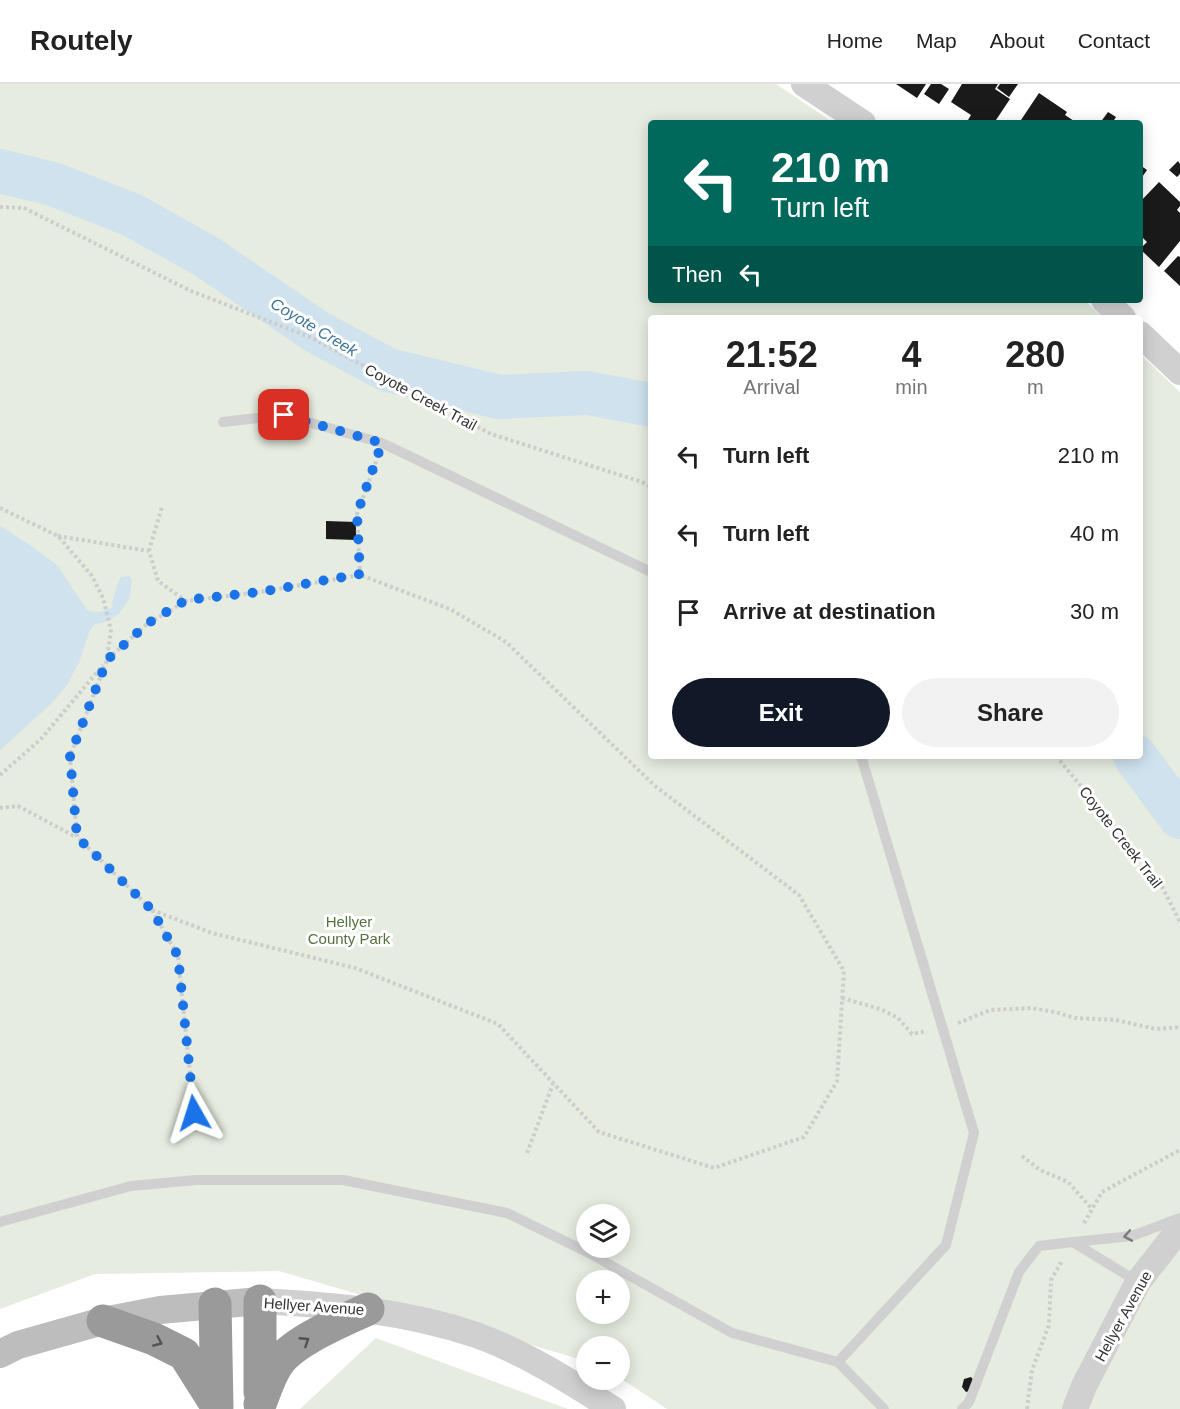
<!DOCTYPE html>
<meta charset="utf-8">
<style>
body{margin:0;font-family:Helvetica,sans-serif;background:#f2f2f2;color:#222;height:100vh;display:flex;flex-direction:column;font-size:22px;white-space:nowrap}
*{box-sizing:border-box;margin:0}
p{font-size:20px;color:#767676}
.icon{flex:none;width:33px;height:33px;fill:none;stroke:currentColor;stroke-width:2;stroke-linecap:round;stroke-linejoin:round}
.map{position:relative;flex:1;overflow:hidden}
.sheet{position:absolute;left:648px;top:231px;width:495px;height:444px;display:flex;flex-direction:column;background:#fff;border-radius:6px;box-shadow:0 3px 15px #0003}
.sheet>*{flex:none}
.top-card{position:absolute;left:648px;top:36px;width:495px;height:183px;border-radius:6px;box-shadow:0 3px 15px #0003;background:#00695c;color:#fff;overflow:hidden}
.controls{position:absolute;left:576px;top:1120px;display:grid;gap:12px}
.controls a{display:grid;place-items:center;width:54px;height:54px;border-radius:50%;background:#fff;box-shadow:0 3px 15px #0003;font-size:30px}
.pin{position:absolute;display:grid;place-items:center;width:51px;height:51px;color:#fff;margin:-26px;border-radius:12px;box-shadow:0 3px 9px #0006}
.me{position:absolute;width:66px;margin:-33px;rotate:354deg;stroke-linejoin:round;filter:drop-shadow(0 0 4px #0008)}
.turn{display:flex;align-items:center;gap:21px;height:126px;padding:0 24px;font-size:27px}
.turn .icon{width:78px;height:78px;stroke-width:2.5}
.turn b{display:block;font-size:42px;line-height:51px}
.then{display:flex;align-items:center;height:57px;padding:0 24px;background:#0003;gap:12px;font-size:22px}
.eta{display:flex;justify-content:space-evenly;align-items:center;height:102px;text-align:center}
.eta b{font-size:36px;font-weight:600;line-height:42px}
.primary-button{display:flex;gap:12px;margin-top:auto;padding:12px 24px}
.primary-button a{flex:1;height:69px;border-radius:36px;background:#111827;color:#fff;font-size:24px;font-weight:600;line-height:69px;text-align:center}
.primary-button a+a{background:#f2f2f2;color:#222}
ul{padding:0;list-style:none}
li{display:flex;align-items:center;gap:18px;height:78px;padding:0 24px}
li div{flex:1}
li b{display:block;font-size:22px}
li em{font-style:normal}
header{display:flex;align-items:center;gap:36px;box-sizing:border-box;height:84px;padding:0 30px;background:#fff;border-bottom:2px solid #e0e0e0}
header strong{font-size:28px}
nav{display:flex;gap:33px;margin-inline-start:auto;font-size:21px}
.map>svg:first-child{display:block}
</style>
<header>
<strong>Routely</strong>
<nav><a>Home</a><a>Map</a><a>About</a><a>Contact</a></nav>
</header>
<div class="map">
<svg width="1180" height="1325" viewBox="0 0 1180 1325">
<rect width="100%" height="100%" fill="#fff"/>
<path fill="#e6ecdf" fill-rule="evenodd" d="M0,0H776L834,39H651V216H1084L1103,234H651V672H1140V270L1180,308V1325H667L620,1294V1263H586V1277L279,1187L95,1190L0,1225ZM586,1131H620V1164H586ZM586,1197H620V1230H586Z
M376,1254L568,1325H300Z"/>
<path fill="#cfe2ee" d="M0,442L27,459L57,481L87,526C96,531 104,527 113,523L112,518L120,493L129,492L132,497L129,515L119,530L108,537L94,541L90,546L79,578L67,601L51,620L0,666Z"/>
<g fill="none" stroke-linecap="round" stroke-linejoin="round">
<path stroke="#cfe2ee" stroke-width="44" d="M0,87L53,100L132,131L207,173L317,248L388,286L499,313L587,309L651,321
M1135,672L1180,733"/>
</g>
<path fill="#1a1a1a" d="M896,0H926L917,14Z
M931,0H941L949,5L939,20L924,10Z
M962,0H998L995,5L1010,15L994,39H973L968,36L971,31L951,18Z
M1000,0H1018L1009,13L997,4Z
M1039,9L1067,28L1065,31L1077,39H1019Z
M1108,28L1116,33L1112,39H1100Z
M1178,77L1180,80V90L1177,93L1169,86Z
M1140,81L1147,86L1140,96Z
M1159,98L1180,118V122L1177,126L1180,129V157L1159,183L1140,165L1147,158L1140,151V118Z
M1178,172L1180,173V202L1164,187Z
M326,437L356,438V456L326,455Z
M971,1293L975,1298L973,1306L966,1308L962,1303L964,1295Z"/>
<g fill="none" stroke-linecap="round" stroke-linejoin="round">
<path stroke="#cdcdcd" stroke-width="4" stroke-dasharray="3 3" stroke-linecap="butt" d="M0,123L24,124L191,207L312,254L491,350L642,398L651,403
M0,424L58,452L92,492L103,514L111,546L107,575
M58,452L149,467L158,497L186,517L147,540L107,576L70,672L77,753L152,826L212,849L355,884L498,940L599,1048L714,1084L804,1053L837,997L844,887L799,811L655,702L506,558L450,525L360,491L260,508L186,517
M149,467L162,423
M360,491L357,430L377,375
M1056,672L1158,795L1180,838
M0,691L41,655L103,581
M0,724L18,722L76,753
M152,826L178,872L194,1029
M842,914L880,925L898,934L912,950L927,947
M958,939L990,926L1031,924L1055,928L1075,934L1116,936L1156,945L1180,943
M527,1069L553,1000
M1022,1072L1040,1086L1068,1098L1092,1125
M1084,1139L1102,1108L1180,1066
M1027,1325L1032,1286L1049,1241L1051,1196L1062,1177"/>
<path stroke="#d0d0d0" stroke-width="10" d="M223,338L283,331L382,359L651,488
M0,1138L131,1102L196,1096H343L507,1129L589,1169L732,1249L838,1278L884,1325
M1073,1158L1132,1152L1180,1134
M838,1278L946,1161L974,1049L861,672
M962,1325L969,1318L1019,1188L1039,1162L1073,1158L1138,1198"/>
<path stroke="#d0d0d0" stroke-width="26" d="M804,0L863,39
M1104,216L1123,234
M1140,250L1180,288
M260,1217C334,1221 406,1227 476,1251C524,1268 571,1298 613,1325
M1075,1325L1084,1302L1138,1198L1180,1144"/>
<path stroke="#bdbdbd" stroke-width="28" d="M0,1270L18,1261L103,1237L160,1226L260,1217"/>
<path stroke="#9a9a9a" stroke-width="33" d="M215,1220L217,1323
M103,1237L154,1255L184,1270L217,1322
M260,1308V1217
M260,1320C265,1308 269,1293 277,1281C292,1257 343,1237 368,1225"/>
</g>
<defs><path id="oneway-chevron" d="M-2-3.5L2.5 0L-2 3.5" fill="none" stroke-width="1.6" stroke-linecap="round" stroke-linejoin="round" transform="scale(1.5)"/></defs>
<use stroke="#7a7a7a" href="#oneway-chevron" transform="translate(1128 1152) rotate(170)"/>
<g stroke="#525252">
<use href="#oneway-chevron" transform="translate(305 1257) rotate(-33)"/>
<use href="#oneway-chevron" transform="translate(158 1258) rotate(24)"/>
</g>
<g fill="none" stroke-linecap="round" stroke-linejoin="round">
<path stroke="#1a73e8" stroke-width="10" stroke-dasharray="0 18" d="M194,1029L178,872L152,826L77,753L70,672L107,576L147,540L186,516L260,508L360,490L357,430L382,359L284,331"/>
</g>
<g text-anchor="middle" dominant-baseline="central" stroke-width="6" stroke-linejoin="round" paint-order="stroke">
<g font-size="15" fill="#333" stroke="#fff">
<text transform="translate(421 313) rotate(28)">Coyote Creek Trail</text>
<text transform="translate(1121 753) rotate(52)">Coyote Creek Trail</text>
<text transform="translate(314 1222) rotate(4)">Hellyer Avenue</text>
<text transform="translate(1123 1232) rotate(-61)">Hellyer Avenue</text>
</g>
<g font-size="15" fill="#56703f" stroke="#fff">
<text x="349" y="837">Hellyer<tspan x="349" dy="17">County Park</tspan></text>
</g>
<g font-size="16" font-style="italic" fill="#3f7597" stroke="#fff">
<text transform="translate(314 243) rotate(31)">Coyote Creek</text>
</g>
</g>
</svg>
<div class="controls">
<a><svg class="icon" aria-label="layers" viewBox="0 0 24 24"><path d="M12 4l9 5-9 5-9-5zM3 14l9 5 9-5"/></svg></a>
<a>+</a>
<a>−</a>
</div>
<div class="pin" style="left:284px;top:331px;background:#d93025"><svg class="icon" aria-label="arrive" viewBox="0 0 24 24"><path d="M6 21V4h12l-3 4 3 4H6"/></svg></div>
<svg class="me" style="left:194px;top:1029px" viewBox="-20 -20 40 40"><path d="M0-17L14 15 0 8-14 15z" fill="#1a73e8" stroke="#fff" stroke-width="4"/></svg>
<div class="top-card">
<div class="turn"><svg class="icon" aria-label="left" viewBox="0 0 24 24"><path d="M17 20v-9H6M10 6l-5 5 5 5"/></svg><div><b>210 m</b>Turn left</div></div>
<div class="then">Then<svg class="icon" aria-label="left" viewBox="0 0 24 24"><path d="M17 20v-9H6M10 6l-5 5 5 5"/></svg></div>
</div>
<section class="sheet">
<div class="eta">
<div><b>21:52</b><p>Arrival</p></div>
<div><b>4</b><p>min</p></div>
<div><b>280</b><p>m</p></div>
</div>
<ul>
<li><svg class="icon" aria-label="left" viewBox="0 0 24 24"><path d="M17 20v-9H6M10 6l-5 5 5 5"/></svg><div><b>Turn left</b></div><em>210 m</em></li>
<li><svg class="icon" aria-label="left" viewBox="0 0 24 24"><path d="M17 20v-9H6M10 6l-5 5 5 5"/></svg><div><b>Turn left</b></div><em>40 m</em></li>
<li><svg class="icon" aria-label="arrive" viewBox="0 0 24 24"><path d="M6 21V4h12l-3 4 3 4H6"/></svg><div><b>Arrive at destination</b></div><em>30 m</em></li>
</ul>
<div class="primary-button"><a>Exit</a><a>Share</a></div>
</section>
</div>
